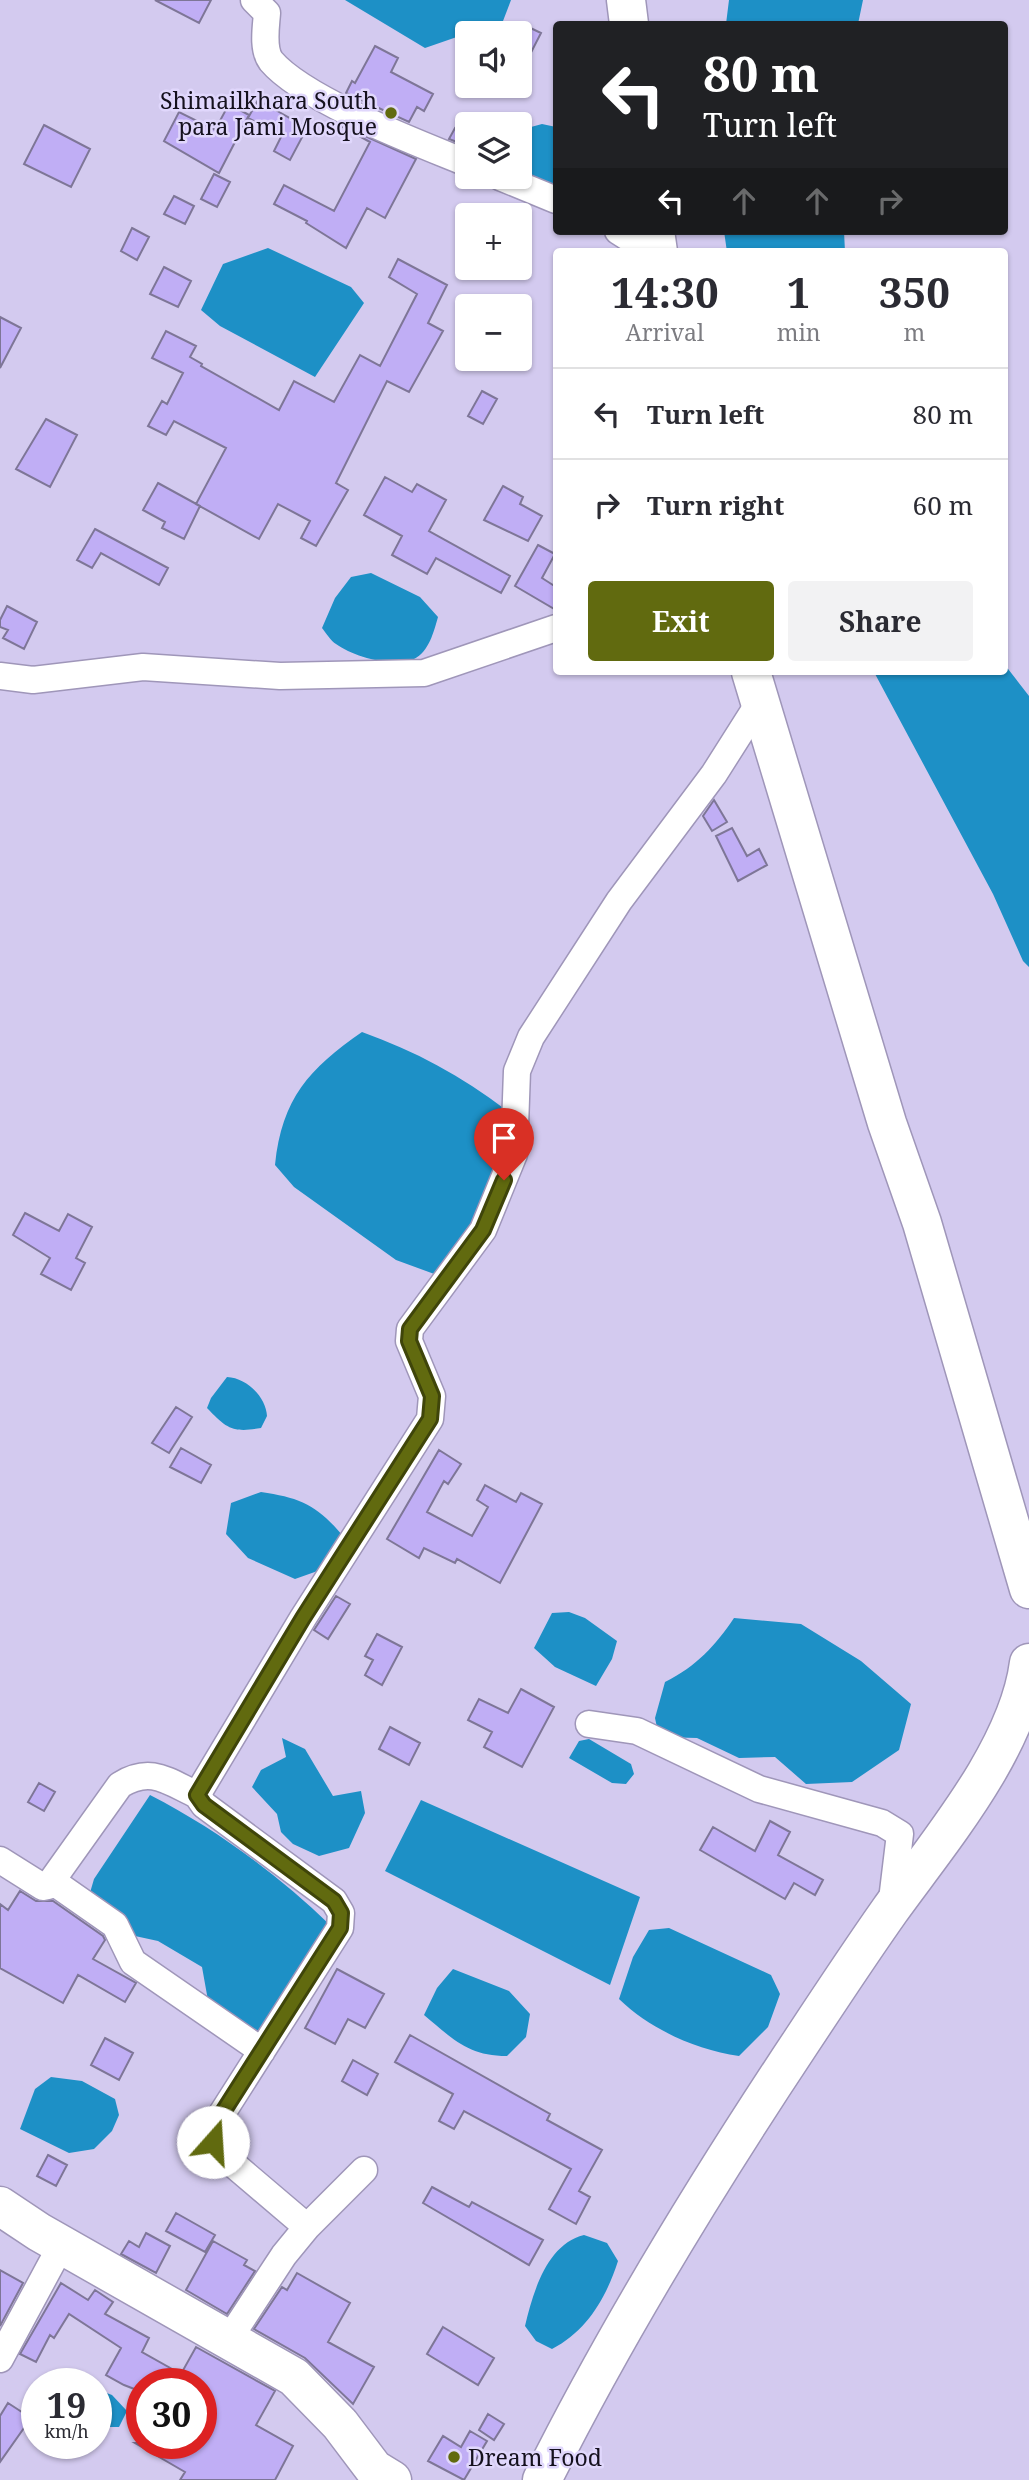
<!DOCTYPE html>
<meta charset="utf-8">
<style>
body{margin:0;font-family:"Noto Serif",serif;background:#f2f2f3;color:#2b2b33;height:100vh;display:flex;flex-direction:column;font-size:26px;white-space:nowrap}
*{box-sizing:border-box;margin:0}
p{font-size:23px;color:#7c7c81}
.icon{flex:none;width:38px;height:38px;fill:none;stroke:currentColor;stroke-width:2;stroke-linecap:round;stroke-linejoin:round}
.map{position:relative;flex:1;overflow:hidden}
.details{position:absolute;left:553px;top:248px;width:455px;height:427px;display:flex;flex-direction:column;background:#fff;border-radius:7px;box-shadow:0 2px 5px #0004}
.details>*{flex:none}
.guide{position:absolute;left:553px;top:21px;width:455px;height:214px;border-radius:7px;box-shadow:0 2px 5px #0004;background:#202124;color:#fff;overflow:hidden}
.fabs{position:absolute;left:455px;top:21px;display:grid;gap:14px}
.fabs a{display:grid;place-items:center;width:77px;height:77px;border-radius:7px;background:#fff;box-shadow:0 2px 5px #0004;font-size:35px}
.speed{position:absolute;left:21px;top:2368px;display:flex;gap:14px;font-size:35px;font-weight:700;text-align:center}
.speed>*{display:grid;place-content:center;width:91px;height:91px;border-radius:50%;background:#fff;box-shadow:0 2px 5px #0004;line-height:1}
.speed small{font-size:18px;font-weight:400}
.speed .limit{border:10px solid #d22;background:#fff;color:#111}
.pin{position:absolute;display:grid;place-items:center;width:60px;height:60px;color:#fff;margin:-72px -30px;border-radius:50% 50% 50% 0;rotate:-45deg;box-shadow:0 0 7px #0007}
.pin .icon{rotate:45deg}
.me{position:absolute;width:77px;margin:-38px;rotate:19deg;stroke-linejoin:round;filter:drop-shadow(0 0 5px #0008)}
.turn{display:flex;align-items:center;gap:24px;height:147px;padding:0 35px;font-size:32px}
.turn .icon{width:91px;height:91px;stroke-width:2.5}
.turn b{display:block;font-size:49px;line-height:60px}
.lanes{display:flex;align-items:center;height:66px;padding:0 35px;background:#0003;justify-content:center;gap:35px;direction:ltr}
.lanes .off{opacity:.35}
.eta{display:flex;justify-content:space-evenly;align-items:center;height:119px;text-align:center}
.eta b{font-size:42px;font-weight:700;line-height:49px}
.cta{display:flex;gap:14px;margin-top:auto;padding:14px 35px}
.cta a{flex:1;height:80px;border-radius:7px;background:#616a0f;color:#fff;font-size:28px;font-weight:700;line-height:80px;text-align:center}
.cta a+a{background:#f2f2f3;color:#2b2b33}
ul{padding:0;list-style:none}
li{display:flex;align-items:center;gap:21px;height:91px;padding:0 35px;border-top:2px solid #e1e1e2}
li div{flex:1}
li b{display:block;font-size:26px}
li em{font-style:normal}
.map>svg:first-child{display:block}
</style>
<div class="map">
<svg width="1029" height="2480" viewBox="0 0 1029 2480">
<rect width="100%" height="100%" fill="#d3caef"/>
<path fill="#1d90c6" d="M345,0H511L503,21L425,48Z
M729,0H863L858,24H726Z
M542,124L556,127V191L520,177V136L531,127Z
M724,231H844L845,252H727Z
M268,248L351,287L364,303L315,377L220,326L201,310L223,264Z
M371,573L420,597L438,617C434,631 429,652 414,659C393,668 354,657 336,644C331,641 326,633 322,628L335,598L351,577Z
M1005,665L1029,696V967L1023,961L993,894L874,672H1004Z
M362,1032C415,1051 462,1076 506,1110L504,1174L473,1233L437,1275L396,1260L294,1187L275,1165C282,1098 309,1069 362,1032Z
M227,1377C247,1378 266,1397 267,1416L261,1428C233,1433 227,1429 207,1408L211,1398Z
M261,1492C301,1498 317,1505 343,1536L326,1568L295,1579L248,1558L226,1534L231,1503Z
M569,1612L585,1618L617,1641L612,1659L596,1686L555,1667L534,1648L552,1613Z
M734,1618L801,1624L861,1661L911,1704L899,1750L852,1782L806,1784L775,1757L739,1758L697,1738L659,1737L655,1718L665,1682C697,1666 715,1646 734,1618Z
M282,1738L305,1749L333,1796L361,1791L365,1813L349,1848L319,1856L293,1844L281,1832L277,1814L252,1787L261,1770L286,1757Z
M589,1739L631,1764L634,1774L626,1784L612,1783L569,1758L579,1741Z
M150,1795C216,1829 276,1873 330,1925L263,2040L209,2006L202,1967L158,1941L135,1936L87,1903L94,1879Z
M421,1800L640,1897L610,1985L385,1871Z
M669,1928L771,1975L780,1994L768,2027L739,2056C696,2050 650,2029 619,1999L633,1957L649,1930Z
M453,1969L509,1991L530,2014L526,2037L507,2056C468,2056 453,2039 424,2015L437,1988Z
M51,2077L82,2081L115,2099L119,2115L112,2131L94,2149L69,2153L20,2129L35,2089Z
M584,2235L607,2243L618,2261C606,2298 587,2331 552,2349L536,2341L525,2326C533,2292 547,2244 584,2235Z
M96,2389L112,2395L127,2411L119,2427H108L96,2422Z"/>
<path fill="#c0aef5" stroke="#7e7697" stroke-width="2" d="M155,0H211L199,23Z
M520,23L541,33L520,74Z
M375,46L398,58L391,72L433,94L424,111L417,107L409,122L346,93L352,81L355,83Z
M258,100L307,128L290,160L274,151L282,135L248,118Z
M229,104L249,115L219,173L164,141L179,112L215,130Z
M332,121L416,159L385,218L367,208L346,248L306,223L307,221L274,204L284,185L334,211L370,142Z
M44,125L90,149L71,187L24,164Z
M455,128L467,134V146L449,139Z
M214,174L230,182L217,207L201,199Z
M174,196L194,206L185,224L164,214Z
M132,228L149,237L137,260L121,251Z
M398,259L447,285L428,323L443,331L409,392L387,381L336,483L348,490L316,546L301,538L310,521L278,504L259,539L196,504L226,448L174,421L166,435L148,426L162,401L167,404L183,373L152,358L166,331L196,346L190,357L202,364L201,366L279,410L294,381L334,402L360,355L380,366L417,294L389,277Z
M164,267L191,281L178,307L150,294Z
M0,317L21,328L0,368Z
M482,391L497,399L483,424L468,416Z
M46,419L77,435L50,487L16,469Z
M385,477L412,492L417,484L446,500L429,531L510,576L501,593L436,558L427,574L392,555L402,536L364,515Z
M158,483L200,506L184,539L162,528L165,522L143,510Z
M503,486L523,497L520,504L542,516L528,541L484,520Z
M95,529L168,568L159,585L101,553L92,568L77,560Z
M538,545L555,554L542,578L556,587V610L515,586Z
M7,606L37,622L24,649L3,638L8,630L0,627V620Z
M714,800L727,822L712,831L703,816Z
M732,828L747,856L759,849L767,865L738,881L716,836Z
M25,1213L59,1231L68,1214L92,1227L76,1258L85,1263L71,1290L41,1274L50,1258L13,1235Z
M176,1407L192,1417L169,1453L152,1443Z
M181,1448L211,1465L201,1483L170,1467Z
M439,1450L461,1464L448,1484L444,1481L427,1512L472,1536L488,1507L477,1500L485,1485L516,1502L521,1493L542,1504L500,1583L457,1559L455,1563L424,1548L419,1558L387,1539Z
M336,1596L350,1604L328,1639L314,1630Z
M377,1634L402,1647L382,1685L365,1675L373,1660L365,1656Z
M521,1689L554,1707L522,1767L484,1747L492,1732L468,1720L479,1699L508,1713Z
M390,1727L420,1743L409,1765L379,1749Z
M39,1783L55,1792L44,1811L28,1802Z
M770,1821L790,1832L778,1855L823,1880L815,1895L794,1883L785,1899L700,1850L713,1827L755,1851Z
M20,1891L36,1901H53L103,1936L105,1940L93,1959L136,1983L125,2002L78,1975L63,2003L0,1968V1904L8,1910Z
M337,1969L384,1994L365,2028L348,2019L335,2044L305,2028Z
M410,2035L550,2114L547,2120L602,2150L579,2191L590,2197L576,2224L549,2209L571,2169L464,2111L454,2129L439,2121L453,2094L395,2062Z
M105,2038L133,2053L119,2080L91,2065Z
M353,2060L378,2074L367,2095L342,2081Z
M48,2155L67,2165L56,2186L37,2176Z
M432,2187L469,2207L472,2202L543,2240L529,2265L423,2203Z
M176,2213L215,2235L205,2252L166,2231Z
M146,2233L170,2246L156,2273L121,2254L129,2241L139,2247Z
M213,2241L247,2260L244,2265L255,2271L227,2314L186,2290Z
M0,2270L23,2283L0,2326Z
M297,2273L350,2303L328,2342L374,2367L353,2404L305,2358L254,2329L282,2287L287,2290Z
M61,2283L88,2300L95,2290L113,2302L105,2314L149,2338L142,2352L181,2374L196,2347L275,2391L256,2425L293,2446L275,2480H180L185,2472L135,2443H201V2384H142V2392L124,2385L106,2375L121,2348L69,2314L54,2338L50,2335L36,2362L20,2354Z
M443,2327L494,2358L478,2385L427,2354Z
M8,2403L31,2418L0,2462V2416Z
M488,2414L504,2424L494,2440L479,2430Z
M470,2431L487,2441L464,2480L428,2461L443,2436L461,2447Z"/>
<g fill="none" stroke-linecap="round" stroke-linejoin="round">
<defs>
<path id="street" d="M254,0L267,13C266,27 262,49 271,61C304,100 418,143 467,163
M500,177L556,200
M618,231L651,252
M0,676L33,680L143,667L280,676L424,673L556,628
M589,1724L637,1731L759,1789L882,1823L900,1834L892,1900
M0,1860L43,1887L48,1886L120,1785C151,1766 167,1781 197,1795
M52,1881L115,1925L133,1962L262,2051
M307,2227L220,2153L213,2142L214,2126L340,1928L341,1913L334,1901L204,1805L197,1795L303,1618L430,1419L432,1396L409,1341L410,1329L483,1230L514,1154L517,1071L531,1037L619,901L714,774L759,703
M229,2339L284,2255L307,2227L364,2170
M0,2359L62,2244"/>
<path id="secondary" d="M626,0L629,24
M655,231L658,252
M751,672L887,1123L922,1223L1029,1589
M0,2206L39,2232L294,2377L340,2424L374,2469L392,2480
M542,2480C617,2330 708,2182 801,2042C830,1998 859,1954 890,1910C939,1842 1018,1749 1029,1663"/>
</defs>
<use href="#street" stroke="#9f96b9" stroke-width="29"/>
<use href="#secondary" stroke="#9f96b9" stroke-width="41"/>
<use href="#street" stroke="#fff" stroke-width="26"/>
<use href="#secondary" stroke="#fff" stroke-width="38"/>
</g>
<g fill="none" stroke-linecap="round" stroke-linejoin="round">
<defs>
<path id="route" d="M213,2142L214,2126L340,1928L341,1913L334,1901L204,1805L197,1795L303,1618L430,1419L432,1396L409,1341L410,1329L483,1230L504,1180"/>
</defs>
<use href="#route" stroke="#3f450a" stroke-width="18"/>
<use href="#route" stroke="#616a0f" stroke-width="12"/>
</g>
<g fill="#616a0f" stroke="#e0d7fc" stroke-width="2.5">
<circle cx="391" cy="113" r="7"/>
<circle cx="454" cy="2457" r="7"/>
</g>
<g text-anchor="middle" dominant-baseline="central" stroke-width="5" stroke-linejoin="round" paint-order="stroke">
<g font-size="23" fill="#15111e" stroke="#e0d7fc" text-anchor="end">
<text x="377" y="100">Shimailkhara South<tspan x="377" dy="26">para Jami Mosque</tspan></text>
<text x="468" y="2457" text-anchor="start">Dream Food</text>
</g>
</g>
</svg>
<div class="fabs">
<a><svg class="icon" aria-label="sound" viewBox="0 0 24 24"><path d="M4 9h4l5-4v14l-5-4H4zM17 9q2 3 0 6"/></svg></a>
<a><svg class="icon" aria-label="layers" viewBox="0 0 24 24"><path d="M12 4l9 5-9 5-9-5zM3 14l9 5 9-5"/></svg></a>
<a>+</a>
<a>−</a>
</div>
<div class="speed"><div>19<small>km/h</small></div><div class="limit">30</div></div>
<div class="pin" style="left:504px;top:1180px;background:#d93025"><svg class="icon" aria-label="arrive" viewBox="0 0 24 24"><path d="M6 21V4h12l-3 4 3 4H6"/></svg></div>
<svg class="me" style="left:213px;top:2142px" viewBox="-20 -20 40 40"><circle r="19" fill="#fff"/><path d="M0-13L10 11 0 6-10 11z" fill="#616a0f"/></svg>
<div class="guide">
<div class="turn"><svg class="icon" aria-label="left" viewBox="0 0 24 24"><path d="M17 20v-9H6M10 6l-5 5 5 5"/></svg><div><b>80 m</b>Turn left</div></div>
<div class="lanes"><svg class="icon" aria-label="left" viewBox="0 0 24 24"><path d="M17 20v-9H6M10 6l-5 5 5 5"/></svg><svg class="icon off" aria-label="ahead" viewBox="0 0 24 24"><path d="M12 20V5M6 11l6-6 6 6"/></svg><svg class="icon off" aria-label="ahead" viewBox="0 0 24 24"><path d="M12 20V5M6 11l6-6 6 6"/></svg><svg class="icon off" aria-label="right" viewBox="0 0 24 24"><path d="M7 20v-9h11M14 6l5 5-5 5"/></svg></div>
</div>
<section class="details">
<div class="eta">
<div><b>14:30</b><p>Arrival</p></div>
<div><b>1</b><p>min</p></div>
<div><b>350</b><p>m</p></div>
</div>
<ul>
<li><svg class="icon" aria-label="left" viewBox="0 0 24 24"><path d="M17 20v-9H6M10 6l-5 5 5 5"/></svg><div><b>Turn left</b></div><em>80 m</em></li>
<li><svg class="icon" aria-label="right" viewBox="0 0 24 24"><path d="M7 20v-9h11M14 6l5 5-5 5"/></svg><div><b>Turn right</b></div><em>60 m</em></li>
</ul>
<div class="cta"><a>Exit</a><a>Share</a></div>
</section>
</div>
